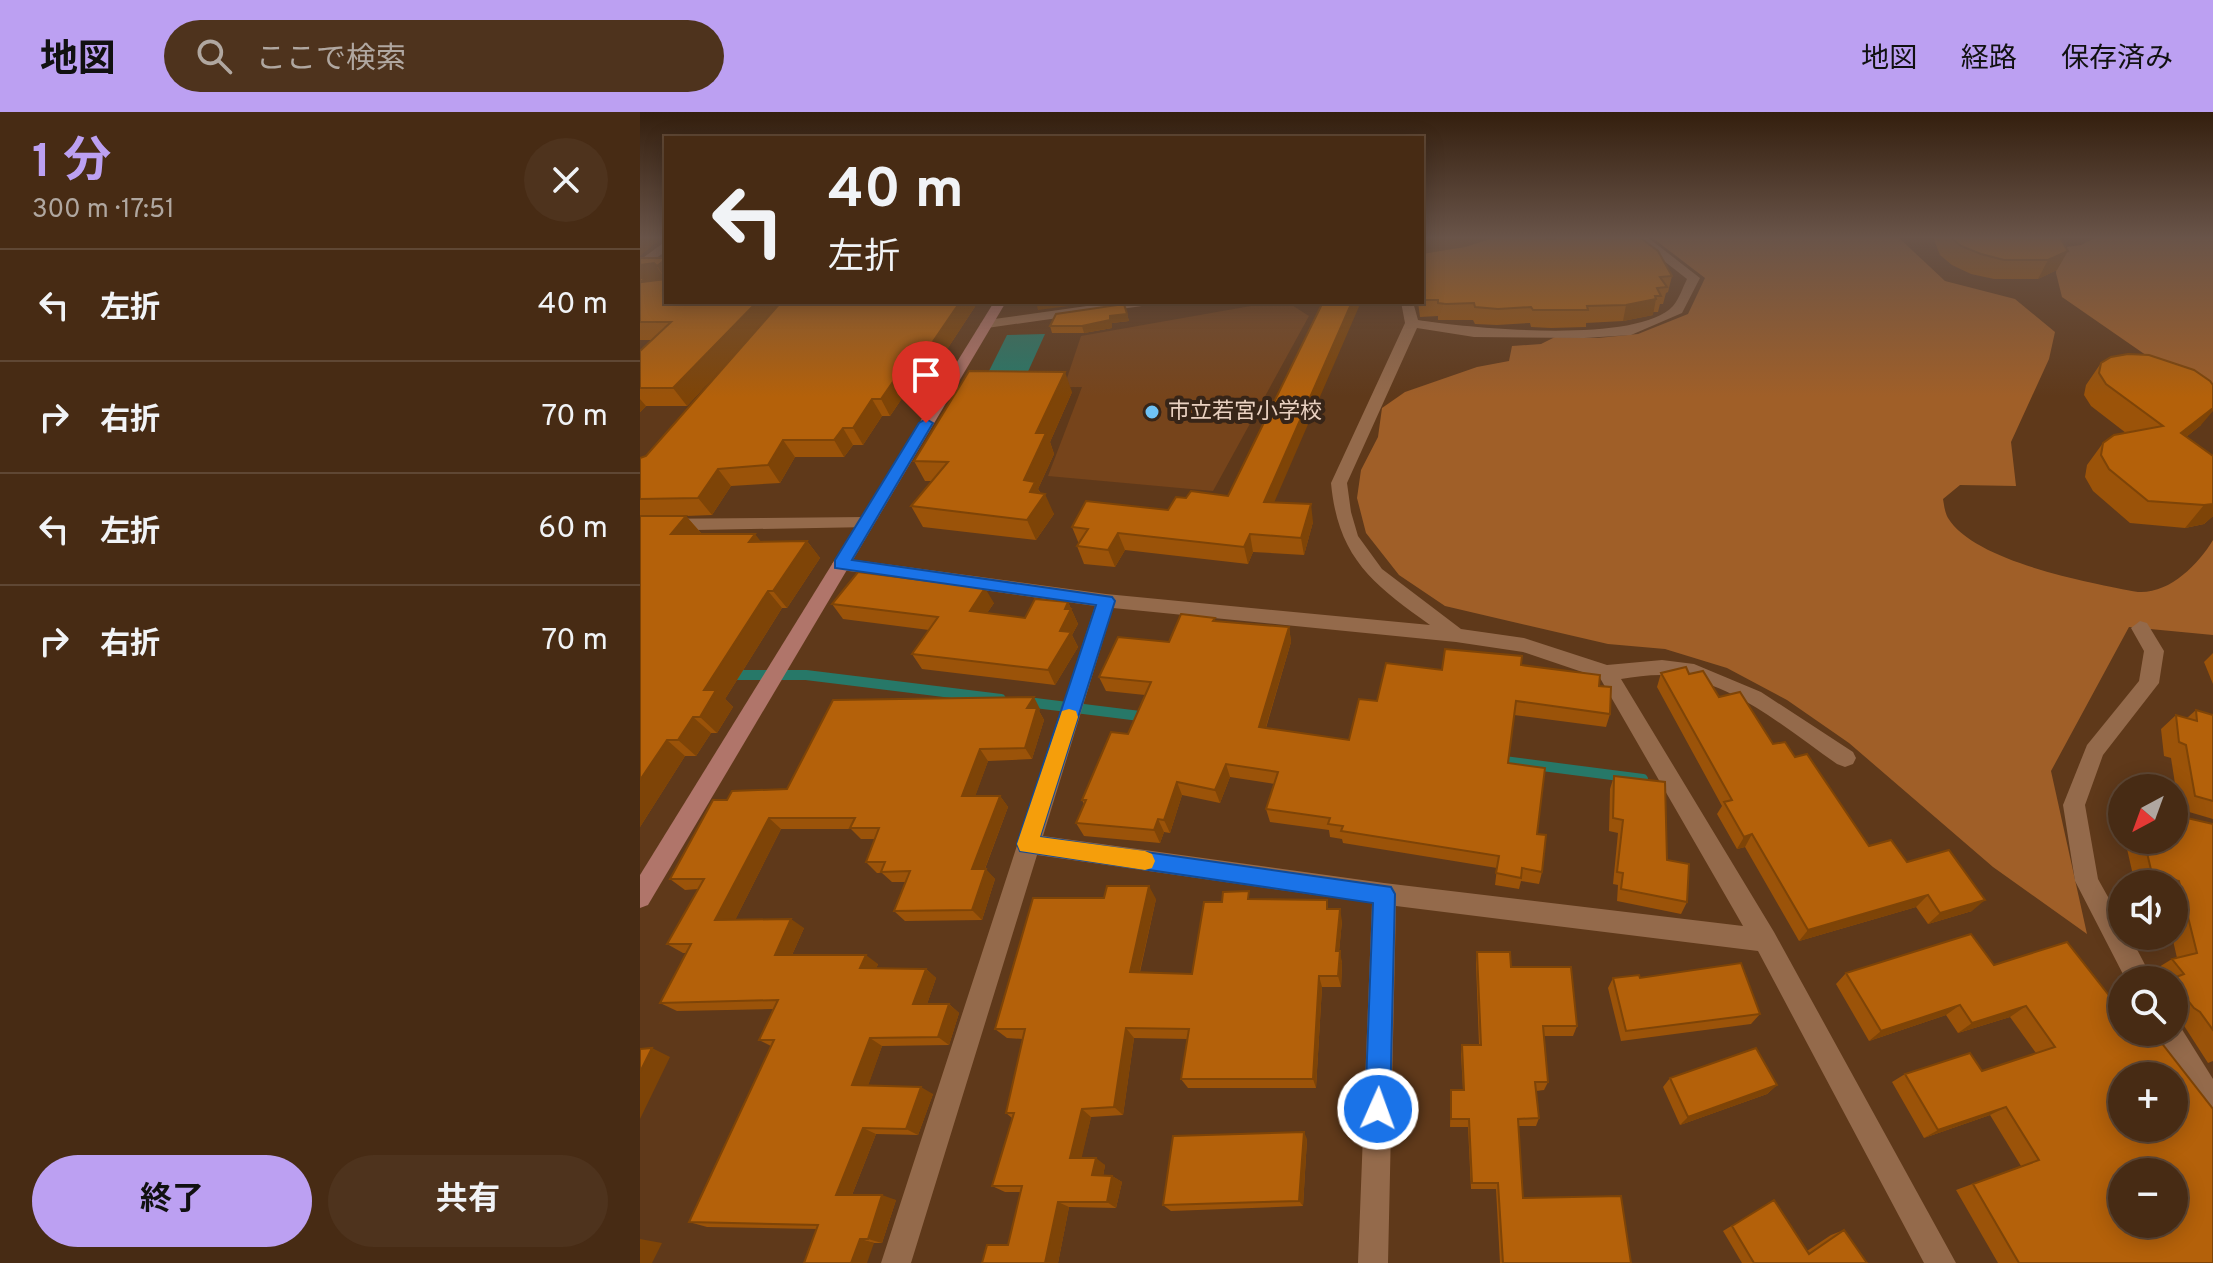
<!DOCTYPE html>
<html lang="ja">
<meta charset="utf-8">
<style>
body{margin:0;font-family:Overpass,"Noto Sans JP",sans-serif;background:#4e331d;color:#f1f3f6;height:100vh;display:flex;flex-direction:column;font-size:30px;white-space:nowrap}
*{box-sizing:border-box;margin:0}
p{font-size:26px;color:#b0a7a0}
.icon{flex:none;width:44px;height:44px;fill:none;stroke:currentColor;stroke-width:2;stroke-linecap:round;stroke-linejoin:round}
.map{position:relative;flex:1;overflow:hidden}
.panel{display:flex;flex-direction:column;background:#472b14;width:640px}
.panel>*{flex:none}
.hud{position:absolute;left:24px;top:24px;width:760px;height:168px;border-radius:0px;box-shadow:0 4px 20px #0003,0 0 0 2px #5f4734;background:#472b14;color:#f1f3f6;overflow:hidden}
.needle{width:52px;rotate:221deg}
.controls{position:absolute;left:1468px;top:662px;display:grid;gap:16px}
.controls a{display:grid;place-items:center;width:80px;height:80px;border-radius:50%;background:#472b14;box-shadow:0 4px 20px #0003,0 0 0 2px #5f4734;font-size:40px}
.pin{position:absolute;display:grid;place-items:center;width:68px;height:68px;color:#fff;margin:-82px -34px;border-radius:50% 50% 50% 0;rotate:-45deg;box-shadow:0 0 8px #0007}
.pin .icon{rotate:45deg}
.me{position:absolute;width:88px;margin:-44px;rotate:2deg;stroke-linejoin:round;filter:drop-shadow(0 0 6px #0008)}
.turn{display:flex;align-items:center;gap:28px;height:168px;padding:0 32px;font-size:36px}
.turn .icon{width:104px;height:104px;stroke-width:2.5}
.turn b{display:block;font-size:56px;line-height:68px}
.round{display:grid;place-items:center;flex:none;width:84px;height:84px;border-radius:42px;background:#4e331d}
.head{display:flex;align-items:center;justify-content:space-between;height:136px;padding:0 32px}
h1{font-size:48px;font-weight:700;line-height:60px;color:#bca0f2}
.primary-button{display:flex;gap:16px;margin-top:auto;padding:16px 32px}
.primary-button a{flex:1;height:92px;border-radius:48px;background:#bca0f2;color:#111;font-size:32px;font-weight:700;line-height:92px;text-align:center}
.primary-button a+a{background:#4e331d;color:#f1f3f6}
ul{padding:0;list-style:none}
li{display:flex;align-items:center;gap:24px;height:112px;padding:0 32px;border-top:2px solid #5f4734}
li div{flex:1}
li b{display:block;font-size:30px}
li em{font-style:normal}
header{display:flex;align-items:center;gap:48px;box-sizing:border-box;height:112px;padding:0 40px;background:#bca0f2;color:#111}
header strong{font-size:38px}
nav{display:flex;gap:44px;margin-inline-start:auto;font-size:28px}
.search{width:560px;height:72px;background:#4e331d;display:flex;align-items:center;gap:20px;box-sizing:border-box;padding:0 28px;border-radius:44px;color:#b0a7a0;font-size:30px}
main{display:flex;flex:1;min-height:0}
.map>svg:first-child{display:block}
</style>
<header>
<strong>地図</strong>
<div class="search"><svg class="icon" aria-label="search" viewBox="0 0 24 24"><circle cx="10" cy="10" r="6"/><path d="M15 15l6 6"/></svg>ここで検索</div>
<nav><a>地図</a><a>経路</a><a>保存済み</a></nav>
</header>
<main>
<section class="panel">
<div class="head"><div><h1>1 分</h1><p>300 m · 17:51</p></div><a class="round"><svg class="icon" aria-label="close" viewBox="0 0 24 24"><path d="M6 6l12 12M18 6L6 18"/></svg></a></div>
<ul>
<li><svg class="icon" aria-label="left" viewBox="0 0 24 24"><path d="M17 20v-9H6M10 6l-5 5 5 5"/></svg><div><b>左折</b></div><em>40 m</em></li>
<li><svg class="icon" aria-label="right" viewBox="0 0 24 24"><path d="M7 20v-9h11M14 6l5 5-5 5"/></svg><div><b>右折</b></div><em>70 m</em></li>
<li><svg class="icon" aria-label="left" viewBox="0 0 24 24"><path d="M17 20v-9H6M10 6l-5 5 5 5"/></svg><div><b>左折</b></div><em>60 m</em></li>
<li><svg class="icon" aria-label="right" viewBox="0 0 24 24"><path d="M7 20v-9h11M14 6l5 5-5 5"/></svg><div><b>右折</b></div><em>70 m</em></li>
</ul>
<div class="primary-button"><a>終了</a><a>共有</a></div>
</section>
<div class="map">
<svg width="1573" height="1151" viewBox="0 0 1573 1151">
<rect width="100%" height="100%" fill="#5f391a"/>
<path fill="#76441b" d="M634,190H647L669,204L573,379L408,364L442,275H424L441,224Z"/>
<path fill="#a05f28" d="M1010,124H1257L1305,169L1375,187L1415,220L1409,247L1371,330L1376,374L1320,373L1303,387C1304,393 1305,401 1308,406C1335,450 1450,471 1498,480C1529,482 1558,453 1573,428V523L1489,515L1411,659L1447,822L1353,755L1209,631L1147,588L1087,556L1025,537L968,532L805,494L759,463L726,421L717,386L721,358L738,325L742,296L765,280L837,255L869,249L872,234L901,232L915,225L958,226L998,222L1048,202L1065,166Z
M1459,124H1573V299L1571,276L1526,257L1422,185L1416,161L1418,136L1441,133Z"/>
<path fill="#277868" d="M405,222L386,264L346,265L367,223Z"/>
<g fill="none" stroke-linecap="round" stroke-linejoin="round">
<path stroke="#277868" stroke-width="10" d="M89,563H166L361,587
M387,590L508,605
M856,648L1003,667"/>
<path fill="#946a4b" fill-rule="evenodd" d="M992,124H1006L1060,166L1042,201L991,223L944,226L834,225L777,216L707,371L711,400L718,424L742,457L821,517L884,526L967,553L1022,548L1054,552L1121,580L1213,640L1216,646L1213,652L1205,655L1197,652C1151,620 1099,575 1042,565C1022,561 1001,564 981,567L1134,820L1316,1151H1284L1118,839L756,794L748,1151H718L732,791L397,743L271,1151H241L455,494L201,458L192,452L195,448L201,446L466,482L790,513C733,472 698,446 691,371L765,211L761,190H773L778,208C828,216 997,233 1033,194C1039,187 1043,175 1047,167ZM473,496L816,530L883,540L960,566L1103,814L744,771L403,724Z
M26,129V139L0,158V148Z
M475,190H508L502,194L347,216L340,212L347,208Z
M225,405L233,411L231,415L0,419V407Z
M1500,509L1507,511L1524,539L1519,571L1463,643L1445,693L1458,767L1482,810V824H1490L1513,868H1486L1435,769L1423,693L1447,633L1499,569L1504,539L1491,516Z
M1534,909L1538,911L1573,967V1007L1563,1003L1516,920H1534Z"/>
<path fill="#b0756a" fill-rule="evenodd" d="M354,190H366L8,793L0,796V763Z"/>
</g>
<path fill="#9b5309" d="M782,124L907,127H912V124H998L1032,164L1028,180L1026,181L1023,192H1020L1018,200H1013V203L983,209L946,211V215L911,216L891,215L890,211L857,213L835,212L833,208H798V204L780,205L778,190H782Z
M1296,124H1440L1420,126L1417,158L1398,167H1354L1331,162L1312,153L1300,143L1294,128Z
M0,146H26V190H338L300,248H288L250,304H242L223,333H213L204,345H155L140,371L91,374L72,403L46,404L61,421L60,422L121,430L167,429L180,446L147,496H142L85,587L93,595L77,621H71L56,644H45L0,715V346L6,344L96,241L47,294H6L0,300V239L12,228H0Z
M484,192L489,209L472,211V216L444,221H412L410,214Z
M1461,251L1561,313L1546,325L1573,344V404L1564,412L1545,416L1490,411L1453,379L1445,365L1447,353L1463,331L1486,321L1451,294L1444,283L1446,273Z
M432,280L410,330L414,342L398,377L414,402L396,428L283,415L271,394L292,369H285L274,349Z
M588,384L635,390L673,410L664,443L613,440L608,452L485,438L475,455L444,452L437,434L439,432L432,415L528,398L546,386Z
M428,490L438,512L432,523L438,535L415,573L282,557L272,542L289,518L203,507L192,492L354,491L347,501L385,506Z
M575,506V509L649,515L651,530L626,616L709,628L737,589L802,558L881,553L959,574L970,602L966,615L874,603L868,651L897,722L902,760L899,772L881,769L879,777L855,773L857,756L703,731L702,727L690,725L689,718L630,710L626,697L635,672L590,665L580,691L542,683L530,721L524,720L520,731L444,724L436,711L444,692L442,688L488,622L505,583L466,579L459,565Z
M1573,541V572L1564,550Z
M1021,561L1049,562L1133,632L1155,645L1229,734L1267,750L1332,799L1288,812L1276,795L1159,829L1105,735L1097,737L1077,702L1082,694L1017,575Z
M400,597L399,599L404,608L392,647L348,649L335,684H360L368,695L345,757L355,767L342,808L265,809L254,799L266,770H252L242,761H237L226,750L235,727H221L211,717H141L95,808L164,816L152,843L238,852L236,857H286L296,866L287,892H309L319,901L309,933L242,934L228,973L293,982L278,1023L236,1022L212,1083L256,1088L242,1131H234L177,1117L67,1115L49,1110L131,934L119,928L133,897L37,899L20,891L46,841H43L27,832L58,777L45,778L30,767L87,688L147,677Z
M1556,598L1573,603V707L1539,697L1531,646L1524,644L1521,617L1536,603L1547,606Z
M974,664L1027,748L1047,790L1041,802L977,789L978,773L973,772L978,721L969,719L970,677Z
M1573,712V949L1568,951L1541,909L1534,906V868H1522L1514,858L1532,847L1537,846L1532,824H1534V772H1495L1485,728H1534Z
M516,787L500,860L552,862L582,790L612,787L689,797L702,809L699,839L702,851L701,875H682L676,976H548L541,967L547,927L494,926L483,1003L451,1005L441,1046L465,1053L463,1064H472L482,1070L476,1096L429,1095L418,1151H342L368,1133L381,1080H365L352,1074L372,1006L366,1001L383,927L367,926L355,917Z
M1427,830L1573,1151H1358L1316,1078L1381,1054L1350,1003L1284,1026L1252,970L1265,962L1342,959L1396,941L1370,905L1318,921L1306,903L1229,929L1196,872L1206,861L1354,853Z
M837,840L871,855L937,914L933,924H904L908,970L904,978L896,979L899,1006L896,1014H878L883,1086L991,1151H860L856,1077H831L828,1015H810L811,978H823L821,942L822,933H839L836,851Z
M973,866H1000L1120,902L1111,912L981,929L968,876Z
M1030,966L1137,973L1127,982L1040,1013L1023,975Z
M667,1027L663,1094L531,1099L523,1093Z
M1124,1094L1167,1139L1191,1123L1204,1118L1227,1151H1102L1083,1119Z"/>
<path fill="#7e4407" d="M0,124H24L0,144Z
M799,124H862L782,145V129Z
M1428,139L1417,158L1398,167L1408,148Z
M26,147V167L17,154Z
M14,151L26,168L0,172V153Z
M1016,187L1013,203L983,209L986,193Z
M117,190L143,191L47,294L33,276Z
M320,190H338L300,248L292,231Z
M396,190H460L398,198Z
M712,190H721L627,407L624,390Z
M487,202L489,209L472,211V216L444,221L442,214L470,204Z
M280,231L288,248L250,304L241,287Z
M425,260L432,280L410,330L414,342L398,377L402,386L405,382L414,402L396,428L387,408L384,368L396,321Z
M0,287L6,294L0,300Z
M232,287L242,304L223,333L213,316Z
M1573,296V299L1561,313L1523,343L1541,321Z
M203,316L213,333L204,345L194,328Z
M143,328L155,345L140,371L128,353Z
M78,357L91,374L72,403L58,386Z
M671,392L673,410L664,443L661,426Z
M1573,392V404L1564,412L1545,416L1564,393Z
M46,404L61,421L46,439L31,422Z
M478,421L485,438L475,455L468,438Z
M115,422L129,440L109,430Z
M610,422L613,440L608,452L604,435Z
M167,429L180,446L147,496L133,479Z
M345,476L354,491L338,514L330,499Z
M128,479L142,496L85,587L93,595L77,621L60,605L64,578Z
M428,490L438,512L432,523L438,535L415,573L408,558L420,519L425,497Z
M649,515L651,530L622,628L619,615Z
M394,585L400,597L399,599L404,608L392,647L385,636L387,596Z
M53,605L71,621L56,644L38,628Z
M27,628L45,644L0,715V668Z
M340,637L348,649L331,696L322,684Z
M586,652L590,665L580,691L575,678Z
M537,670L542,683L530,721L524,708Z
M360,684L368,695L341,767L332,757Z
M129,706L141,717L90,818L75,808Z
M518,707L524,720L520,731L514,718Z
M1112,722L1105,735L1097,737L1104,725Z
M346,757L355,767L342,808L332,798Z
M509,774L516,787L497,871L490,860Z
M1288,783L1276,795L1159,829L1168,818Z
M1345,788L1332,799L1288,812L1300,801Z
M700,797L702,809L698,851L696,839Z
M151,807L164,816L148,852L135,843Z
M700,839L702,851L701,875L698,864Z
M226,843L238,852L232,866L220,856Z
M286,857L296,866L284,901L273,892Z
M679,864L682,875L676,976L673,967Z
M309,892L319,901L309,933L298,925Z
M1320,893L1306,903L1229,929L1241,919Z
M1386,894L1370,905L1318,921L1332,911Z
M486,916L494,926L483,1003L474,995Z
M230,926L242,934L226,980L212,973Z
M12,936L30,945L0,1007V960Z
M1137,973L1127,982L1040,1013L1048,1005Z
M281,975L293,982L278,1023L266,1017Z
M1366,995L1350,1003L1284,1026L1298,1018Z
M442,997L451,1005L440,1053L430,1046Z
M223,1016L236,1022L210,1088L196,1083Z
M664,1020L667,1027L663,1094L659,1089Z
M456,1046L465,1053L462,1070L452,1063Z
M472,1064L482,1070L476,1096L467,1090Z
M242,1083L256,1088L242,1131L228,1127Z
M418,1090L429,1095L418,1151H405Z
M0,1127L22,1131L12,1151H0Z
M220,1127L234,1131L227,1151H211Z"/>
<path fill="#b4610a" stroke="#7e4407" stroke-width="2" fill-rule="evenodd" d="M782,124H799L782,129Z
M856,124H905L907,127H915L917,124H998L1018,139L1032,164L1020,165L1027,175L1017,176L1021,184H1015L1016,187L986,193L947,194L948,198H893L891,195L858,197L835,195L834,191L806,192L798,191V188H782V141L825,134Z
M1309,124H1419L1428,139L1408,148H1364L1341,142L1321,134Z
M0,146H26V147L17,154L14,151L0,153Z
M0,166H5L1,170L26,167V190H117L33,276H0V239L31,210H0Z
M141,190H320L292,231H280L241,287H232L213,316H203L194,328H143L128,353L78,357L58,386L0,387V346L6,344Z
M683,190H712L624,390L671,392L661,426L610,422L604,435L478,421L468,438L437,434L448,417L432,415L446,389L528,398L536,385L546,386L551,379L588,384Z
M484,192L487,202L470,204V208L442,214H410L416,202Z
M1488,242L1509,243L1554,258L1570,269L1573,273V296L1541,321L1573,344V392L1564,393L1508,389L1469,357L1461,343L1463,331L1474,323L1523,314L1466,272L1459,261L1461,251L1471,245Z
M329,259L425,260L396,321H406L384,368L395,370L390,380L405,382L387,408L271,394L308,350L274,349Z
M0,404H46L31,422H115L109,430L167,429L133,479H128L64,578H76L60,605H53L38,628H27L0,668Z
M218,460L345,476L330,499L385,506L395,487L428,490L425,497H431L420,519L431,520L408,558L272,542L298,505L192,492Z
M541,502L575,506L573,509L649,515L619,615L709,628L719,587L737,589L746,551L802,558L805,537L882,544L881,553L960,563L959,574L971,575L970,602L876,589L868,651L905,656L897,722L906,723L902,760L882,756L881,766L856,761L859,744L701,719L703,714L688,712L690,706L626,697L638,660L586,652L575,678L537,670L524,708L518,707L514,718L436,711L446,688H442L471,620L488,622L511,570L459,565L478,525L529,530Z
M1046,555L1049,562L1063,559L1079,585L1100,580L1133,632L1145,630L1155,645L1167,642L1229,734L1251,728L1267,750L1309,738L1345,788L1300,801L1288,783L1168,818L1112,722L1104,725L1084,690L1092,688L1021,561Z
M394,585L387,596H397L385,636L340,637L322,684H360L332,757H346L332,798L254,799L270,759L241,760L245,750H226L239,716H210L215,706H129L75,808L151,807L135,843H226L220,856L286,857L273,892H309L298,925L230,926L212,973L281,975L266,1017L223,1016L196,1083H242L228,1127H220L211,1151H164L178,1113L49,1110L134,928H119L138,888L20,891L51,832H27L64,767H30L73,688H87L92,679L147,677L193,588Z
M1556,598L1573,603V689L1555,684L1546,633L1539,630L1536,603L1557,609Z
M974,664L1025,670L1027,748L1049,752L1047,790L981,777L983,761L977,760L983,708L973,706Z
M1534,703L1573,712V918L1560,900L1554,896L1534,871V868L1531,867L1544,862L1532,847L1557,841L1539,769L1512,762L1504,728H1534Z
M467,774H509L490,860L552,862L564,790H582L583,780L609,779L608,787L687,788V797H700L696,839H700L698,864H679L673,967H541L549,917L486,916L474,995L442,997L430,1046H456L452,1063L472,1064L467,1090H418L405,1151H342L347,1133H368L382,1074H352L374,1001H366L385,917H355L393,786H464Z
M1331,822L1354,853L1427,830L1482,900V920H1498L1499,922L1505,920H1513L1573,997V1151H1379L1333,1072L1399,1048L1366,995L1298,1018L1265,962L1330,941L1342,959L1415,935L1386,894L1332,911L1320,893L1241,919L1206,861ZM1482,964H1534V1016H1482ZM1482,1060H1534V1112H1482Z
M837,840H870L871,855H931L937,914H903L908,970H895L899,1006L878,1007L883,1086L981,1084L991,1151H863L858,1071H832L829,1007H811V978H824L822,933H841Z
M1101,851L1120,902L986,919L973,866L999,863L1000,866Z
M12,936L0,960V937Z
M1116,936L1137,973L1048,1005L1030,966Z
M664,1020L659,1089L523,1093L533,1024Z
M1134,1088L1169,1142L1204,1118L1227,1151H1114L1092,1114Z"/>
<linearGradient id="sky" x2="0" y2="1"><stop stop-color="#341f0e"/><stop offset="0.44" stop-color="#695449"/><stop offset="1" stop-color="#695449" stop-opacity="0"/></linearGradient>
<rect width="1573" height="285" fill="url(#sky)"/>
<path fill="#1a73e8" stroke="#114b97" stroke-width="2" d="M286,307L293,311L212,448L472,485L475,489L400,725L751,775L755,782L750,997L747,1006L738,1010L729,1006L725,997L733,791L380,739L377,732L456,493L195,456V448L279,311Z"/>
<path fill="#f59e0b" d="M429,597L436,599L438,605L400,725L505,739L512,742L515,749L512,756L505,758L380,739L377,732L420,605L422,599Z"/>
<circle fill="#6fc2f4" stroke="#372518" stroke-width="3" cx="512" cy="300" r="8"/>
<g text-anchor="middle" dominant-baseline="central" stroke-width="8" stroke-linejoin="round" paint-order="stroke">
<g font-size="22" fill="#e9d1c1" stroke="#372518" text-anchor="start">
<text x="528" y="300">市立若宮小学校</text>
</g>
</g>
</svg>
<div class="controls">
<a><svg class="needle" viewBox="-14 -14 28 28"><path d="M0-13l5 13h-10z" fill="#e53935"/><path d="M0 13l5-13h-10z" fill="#b0a7a0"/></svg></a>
<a><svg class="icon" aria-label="sound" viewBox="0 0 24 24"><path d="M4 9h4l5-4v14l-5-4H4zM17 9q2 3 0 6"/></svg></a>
<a><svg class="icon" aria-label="search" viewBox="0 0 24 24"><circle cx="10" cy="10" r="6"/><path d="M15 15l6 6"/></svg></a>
<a>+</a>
<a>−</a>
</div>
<div class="pin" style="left:286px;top:311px;background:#d93025"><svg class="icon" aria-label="arrive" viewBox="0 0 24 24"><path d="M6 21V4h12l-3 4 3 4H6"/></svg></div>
<svg class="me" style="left:738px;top:997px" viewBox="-20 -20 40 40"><circle r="17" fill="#1a73e8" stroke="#fff" stroke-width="3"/><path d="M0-11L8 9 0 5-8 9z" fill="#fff"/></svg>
<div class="hud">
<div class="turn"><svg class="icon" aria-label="left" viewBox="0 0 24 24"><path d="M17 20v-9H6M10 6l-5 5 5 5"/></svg><div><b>40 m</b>左折</div></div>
</div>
</div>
</main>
